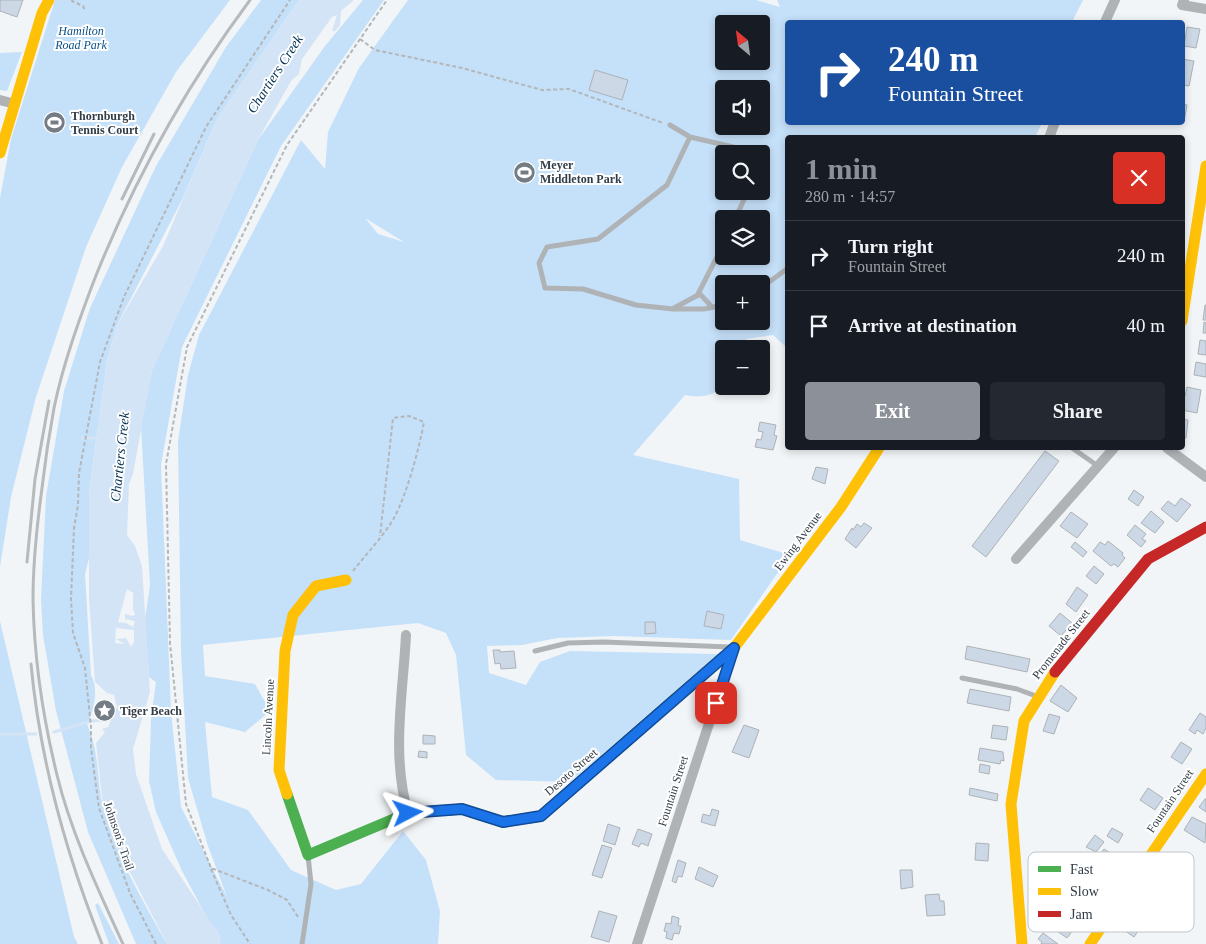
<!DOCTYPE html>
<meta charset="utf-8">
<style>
body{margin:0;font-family:"Times New Roman",serif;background:#242831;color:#f1f3f6;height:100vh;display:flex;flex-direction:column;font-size:19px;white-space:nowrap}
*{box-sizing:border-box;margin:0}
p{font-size:16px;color:#9ea1a6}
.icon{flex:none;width:28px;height:28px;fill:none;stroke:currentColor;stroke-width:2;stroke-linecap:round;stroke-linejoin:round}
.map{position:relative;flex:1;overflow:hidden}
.panel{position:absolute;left:785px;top:135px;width:400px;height:315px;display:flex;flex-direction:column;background:#171b24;border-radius:5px;box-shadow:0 2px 8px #0003}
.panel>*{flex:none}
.banner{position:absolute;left:785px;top:20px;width:400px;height:105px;border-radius:5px;box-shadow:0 2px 8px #0003;background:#1a4fa0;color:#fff;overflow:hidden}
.needle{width:32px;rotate:331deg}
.controls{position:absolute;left:715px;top:15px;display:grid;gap:10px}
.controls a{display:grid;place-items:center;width:55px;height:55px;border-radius:5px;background:#171b24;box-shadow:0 2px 8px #0003;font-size:25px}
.pin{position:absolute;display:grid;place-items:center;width:42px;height:42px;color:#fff;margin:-21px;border-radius:10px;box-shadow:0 2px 8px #0006}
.me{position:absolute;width:55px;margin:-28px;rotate:86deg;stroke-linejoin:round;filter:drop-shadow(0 0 4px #0008)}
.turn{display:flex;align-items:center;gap:18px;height:105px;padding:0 20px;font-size:22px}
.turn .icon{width:65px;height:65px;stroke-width:2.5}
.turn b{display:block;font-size:35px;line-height:42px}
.round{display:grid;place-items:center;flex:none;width:52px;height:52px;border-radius:5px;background:#242831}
.headline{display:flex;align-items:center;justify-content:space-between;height:85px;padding:0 20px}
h1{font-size:30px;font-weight:600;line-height:38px;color:#8c9099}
.cta{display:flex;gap:10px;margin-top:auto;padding:10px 20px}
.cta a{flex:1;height:58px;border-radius:5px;background:#8c9099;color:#fff;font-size:20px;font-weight:600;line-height:58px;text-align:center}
.cta a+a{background:#242831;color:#f1f3f6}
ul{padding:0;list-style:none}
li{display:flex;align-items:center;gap:15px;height:70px;padding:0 20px;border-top:1px solid #363941}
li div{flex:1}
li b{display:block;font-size:19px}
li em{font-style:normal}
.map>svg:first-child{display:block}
</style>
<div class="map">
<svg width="1206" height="944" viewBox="0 0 1206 944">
<rect width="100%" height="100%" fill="#f2f5f7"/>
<path fill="#c5e0f9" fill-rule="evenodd" d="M55,0H230L176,72L122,167L86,247L36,397L11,497L0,567V198L11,139Z
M261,0H299L217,119L183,198L117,325L107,361L89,492V558L85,575L91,675C99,689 94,710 87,724C100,753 96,777 103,806C115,854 143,901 167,944H136L88,832L56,711L43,635L41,599L46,496L64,391L90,308L156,166L226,47Z
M363,0H384L281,146L182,347L161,465L171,711L181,807L227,897L208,846L188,778L181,652L178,441L188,375L199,335L301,140L325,169L328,132L359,68L408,0H756L780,7L777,0H1083L1072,22H788V122L1042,123L1035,137L788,138L787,348L773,335L746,339L741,349H724V383C717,397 698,398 685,395L633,455L739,479L740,540L790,555L731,640L614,636L557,638L522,645L487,646L489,673L526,685L540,662L570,651L718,654L570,782L496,780L466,755L456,655L446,633L418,623L203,645L205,676L255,684L270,711L245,732L205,722L212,797L248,810L291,870L336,890L361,884L403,831L426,860L440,911L438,944H221L219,934L205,914L182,871L156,812L149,781L151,719L156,682L149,677L145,619L150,585L141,427L152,370L258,140L325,46ZM724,24H761V61H724ZM724,89H761V126H724ZM724,154H761V191H724ZM365,218L404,242L378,234ZM724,219H761V256H724ZM724,284H761V321H724Z
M22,52L7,91L0,90V53Z
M0,621L74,937L78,944H0Z
M98,903L119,944H109L95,905Z"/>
<path fill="#d3e4f6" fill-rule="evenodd" d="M299,0H354L341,11L340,25L335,31H332L337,15L332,17L302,59L299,74L291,81L258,140L152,370L133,474L129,484L127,535L135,546L142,566L150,692L133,749L136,774L162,849L219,934L221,944H167L117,847L110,827L103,805L96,743L105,732L102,729L108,727L117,707L114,695L107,693L95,682L89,599V492L107,361L117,325L163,246L217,119ZM127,589L133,593V609L135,614L133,616L125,614V619L135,621L133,627L126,623L118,622ZM116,628L134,630V642L131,647L126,638L116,639L125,644L115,643Z"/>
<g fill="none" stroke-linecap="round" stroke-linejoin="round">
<path stroke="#d3e4f6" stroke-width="3" d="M82,438H99
M54,732L91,721L114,719
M0,734H36"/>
</g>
<path fill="#ccd8e5" stroke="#acb2b7" d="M0,0H23L17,17L0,11Z
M1187,27L1200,29L1196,48L1184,46Z
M1182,59L1194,61L1189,86L1182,85Z
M595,70L628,80L622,100L589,90Z
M1182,104L1187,105L1184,122L1182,121Z
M1205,305H1206V320H1203Z
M1204,322L1206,323V333H1203Z
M1200,340L1206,341V355L1198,354Z
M1196,362L1206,364V377L1194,375Z
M1187,387L1201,390L1197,413L1182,410V395L1185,396Z
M1182,419L1188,420L1186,438H1182Z
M760,422L776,425L774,435L777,436L773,450L755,447L757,439L761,440L763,432L758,431Z
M1045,451L1059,461L986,557L972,546Z
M816,467L828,469L825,484L812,479Z
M1134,490L1144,497L1138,506L1128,499Z
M1181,498L1191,505L1177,522L1161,509L1168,501L1175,506Z
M1151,511L1164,522L1155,533L1141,523Z
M1071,512L1088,524L1077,538L1060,526Z
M864,523L872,528L856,548L845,539L852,528L853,530L857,524L861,527Z
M1135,525L1146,534L1142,539L1146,541L1141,547L1127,535Z
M1108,541L1123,553L1122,555L1125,558L1118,567L1114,564L1111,566L1093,551L1100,542L1105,545Z
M1075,542L1087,552L1083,557L1071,547Z
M1094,566L1104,574L1096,584L1086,576Z
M1077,587L1088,595L1076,612L1066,604Z
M707,611L724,615L721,629L704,626Z
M1060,613L1072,623L1061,636L1049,626Z
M645,622H655L656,633L645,634Z
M967,646L1030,659L1027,672L965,659Z
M493,650H500V652L514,651L516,668L501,669L500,663L495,664Z
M1061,685L1077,698L1068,712L1050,701Z
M970,689L1011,697L1009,711L967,703Z
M1200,713L1206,717V728L1203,734L1197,730L1195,734L1189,730Z
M1049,714L1060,717L1054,734L1043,731Z
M744,725L759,730L749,758L732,752Z
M993,725L1008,727L1006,740L991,738Z
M423,735L435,736V744H423Z
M1181,742L1192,749L1182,764L1171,757Z
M980,748L1003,752L1004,761L1001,760L1000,764L978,760Z
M419,751L427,752V758L418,757Z
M980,764L990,766L989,774L979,772Z
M970,788L998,794L997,801L969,795Z
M1148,788L1163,798L1155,810L1140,800Z
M1205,799H1206V812L1199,807Z
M712,809L719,811L715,826L701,822L703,814L710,816Z
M1192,817L1206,824L1205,843L1184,830Z
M608,824L620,828L615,845L603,841Z
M1112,828L1123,834L1118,843L1107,836Z
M638,829L652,834L648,846L641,843L639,847L632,844Z
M1095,835L1104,842L1096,852L1086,847Z
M976,843L989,844L988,861L975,860Z
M602,845L612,848L602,878L592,875Z
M1104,849L1115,856L1112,860L1123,867L1117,876L1100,864L1106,856L1101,853Z
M678,860L686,863L682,877L678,876L676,883L672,881Z
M699,867L718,876L713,887L695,879Z
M900,870H912L913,887L901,889Z
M939,894L940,901H944L945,915L927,916L925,895Z
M599,911L617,916L609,942L591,937Z
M672,916L679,918L678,926H681L679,934L674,933L672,940L666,938L667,932L664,931L666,923L671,924Z
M1127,919L1140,928L1134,937L1121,928Z
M1063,923L1073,930L1067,938L1057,931Z
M1043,933L1058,944H1041L1042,942L1038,939Z"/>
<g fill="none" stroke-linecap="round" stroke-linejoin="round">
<path stroke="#b3b7ba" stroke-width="2" stroke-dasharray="4 2.5" stroke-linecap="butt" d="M73,0L72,1L83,6L85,10
M360,39L375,50L462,68L542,90L569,89L663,123
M353,571C366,554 383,537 394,518C407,494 419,449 424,422L409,416L393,418L380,536
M211,869L231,915L250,944
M298,917L287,900L268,890L211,868L186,804L170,643L166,464L187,347L287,145L387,0
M156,944L130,893L99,808L91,748V727L85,668L73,633L71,599L74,528L78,505L79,473L100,362L124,297L206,127L290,0"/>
<path stroke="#afb3b6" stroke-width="5" d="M670,125L690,137L764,154L761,160
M690,137L667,185L598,239L547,247L539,263L545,288L583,289L636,305L673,309H704L724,305
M735,219L748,191
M761,288L788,268
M697,296L724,243
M674,308L700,294L712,307
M1072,448L1098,466
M535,651L568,643L604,642L729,647
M962,678L1017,689L1036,696
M302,944L311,884L308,855"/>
<path stroke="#afb3b6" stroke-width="10" d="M1184,0L1182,5L1206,9
M1105,22L1115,0
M0,100L15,104
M1049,138L1055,122
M1167,448L1206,477
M1016,559L1114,448
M406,635C403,694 391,755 408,813
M637,944L733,650"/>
<path stroke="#4caf50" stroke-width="11" d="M287,794L308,855L408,813L462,809L503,822L541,816L675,699"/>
<path stroke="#ffc107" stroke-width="11" d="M0,153L42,13L49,0
M1182,321L1206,166
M675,699L734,648L841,507L879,448
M287,794L279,770L285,651L293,615L316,586L346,580
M1022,944L1011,804L1024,721L1055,672
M1090,944L1206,774"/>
<path stroke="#c62828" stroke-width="11" d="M1055,672L1148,559L1206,527"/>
<path stroke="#b6babd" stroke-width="3" d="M122,199L154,134
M27,562L35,479L49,401
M31,664C40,761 66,854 102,944
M123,944C98,889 71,833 57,775C43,718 34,658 33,599C33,562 37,525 42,488C45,462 49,435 54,408C63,364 79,320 95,278C135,178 186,86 250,0"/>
</g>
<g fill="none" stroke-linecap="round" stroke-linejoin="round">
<defs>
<path id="route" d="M408,813L462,809L503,822L541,816L734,648L716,703"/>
</defs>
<use href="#route" stroke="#114b97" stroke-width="12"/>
<use href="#route" stroke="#1a73e8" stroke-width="9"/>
</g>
<defs>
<symbol id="stadium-disc" viewBox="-11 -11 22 22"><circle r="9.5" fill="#747d85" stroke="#fff"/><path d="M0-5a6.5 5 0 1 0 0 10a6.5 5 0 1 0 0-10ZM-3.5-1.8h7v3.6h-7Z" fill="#fff"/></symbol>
<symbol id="sight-disc" viewBox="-11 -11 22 22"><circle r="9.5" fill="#747d85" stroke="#fff"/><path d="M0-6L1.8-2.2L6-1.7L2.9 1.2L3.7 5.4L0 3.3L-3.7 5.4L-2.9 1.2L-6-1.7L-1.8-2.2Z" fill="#fff"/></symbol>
</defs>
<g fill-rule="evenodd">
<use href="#stadium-disc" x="42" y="110" width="25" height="25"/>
<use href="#stadium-disc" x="512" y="160" width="25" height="25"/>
<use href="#sight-disc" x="92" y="698" width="25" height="25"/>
</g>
<g text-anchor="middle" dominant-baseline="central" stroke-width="4" stroke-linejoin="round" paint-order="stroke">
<g font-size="12" font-style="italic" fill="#094f84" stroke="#fff">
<text x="81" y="31">Hamilton<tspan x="81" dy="14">Road Park</tspan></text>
</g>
<g font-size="12" font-weight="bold" fill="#303c47" stroke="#fff" text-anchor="start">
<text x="71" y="116">Thornburgh<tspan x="71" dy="14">Tennis Court</tspan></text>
<text x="540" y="165">Meyer<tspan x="540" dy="14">Middleton Park</tspan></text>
<text x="120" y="711">Tiger Beach</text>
</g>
<g font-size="12" fill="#303c47" stroke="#fff">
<text transform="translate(798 541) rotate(-53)">Ewing Avenue</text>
<text transform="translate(1061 644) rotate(-52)">Promenade Street</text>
<text transform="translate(268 717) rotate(-87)">Lincoln Avenue</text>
<text transform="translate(571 772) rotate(-41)">Desoto Street</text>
<text transform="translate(673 791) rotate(-72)">Fountain Street</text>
<text transform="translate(1170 801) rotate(-56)">Fountain Street</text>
<text transform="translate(119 836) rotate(71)">Johnson's Trail</text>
</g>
<g font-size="14" font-style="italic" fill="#023155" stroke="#fff">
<text transform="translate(275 74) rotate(-57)">Chartiers Creek</text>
<text transform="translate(120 457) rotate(-84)">Chartiers Creek</text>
</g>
</g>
<rect x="1028" y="852" width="166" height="80" rx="8" fill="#fff" stroke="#c1c4c8" stroke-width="1"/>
<rect x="1038" y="866" width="23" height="6" fill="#4caf50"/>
<rect x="1038" y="888" width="23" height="7" fill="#ffc107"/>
<rect x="1038" y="911" width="23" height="6" fill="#c62828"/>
<g font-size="14" fill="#303c47">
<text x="1070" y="874">Fast</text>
<text x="1070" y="896">Slow</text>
<text x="1070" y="919">Jam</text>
</g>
</svg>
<div class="controls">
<a><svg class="needle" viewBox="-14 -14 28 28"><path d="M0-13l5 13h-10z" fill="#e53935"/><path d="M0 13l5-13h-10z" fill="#9ea1a6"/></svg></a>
<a><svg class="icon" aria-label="sound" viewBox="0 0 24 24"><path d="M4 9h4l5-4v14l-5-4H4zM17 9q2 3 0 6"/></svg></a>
<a><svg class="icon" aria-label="search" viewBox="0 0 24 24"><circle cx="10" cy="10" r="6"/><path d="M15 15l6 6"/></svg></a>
<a><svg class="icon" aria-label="layers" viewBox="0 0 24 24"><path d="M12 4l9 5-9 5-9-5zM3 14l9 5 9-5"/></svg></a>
<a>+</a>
<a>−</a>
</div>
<div class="pin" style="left:716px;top:703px;background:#d93025"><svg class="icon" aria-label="arrive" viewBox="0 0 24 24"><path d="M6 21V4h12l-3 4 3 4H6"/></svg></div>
<svg class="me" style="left:408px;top:813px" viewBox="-20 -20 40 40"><path d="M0-17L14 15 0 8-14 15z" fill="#1a73e8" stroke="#fff" stroke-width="4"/></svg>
<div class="banner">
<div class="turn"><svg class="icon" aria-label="right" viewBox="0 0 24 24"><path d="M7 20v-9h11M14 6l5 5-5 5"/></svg><div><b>240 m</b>Fountain Street</div></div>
</div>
<section class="panel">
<div class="headline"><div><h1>1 min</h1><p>280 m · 14:57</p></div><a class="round" style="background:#d93025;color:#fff"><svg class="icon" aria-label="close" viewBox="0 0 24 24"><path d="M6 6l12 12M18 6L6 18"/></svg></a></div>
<ul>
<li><svg class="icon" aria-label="right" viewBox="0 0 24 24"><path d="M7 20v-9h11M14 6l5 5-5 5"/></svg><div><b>Turn right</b><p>Fountain Street</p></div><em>240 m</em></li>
<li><svg class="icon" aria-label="arrive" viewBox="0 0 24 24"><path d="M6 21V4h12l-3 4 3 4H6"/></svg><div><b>Arrive at destination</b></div><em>40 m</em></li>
</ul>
<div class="cta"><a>Exit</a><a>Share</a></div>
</section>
</div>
